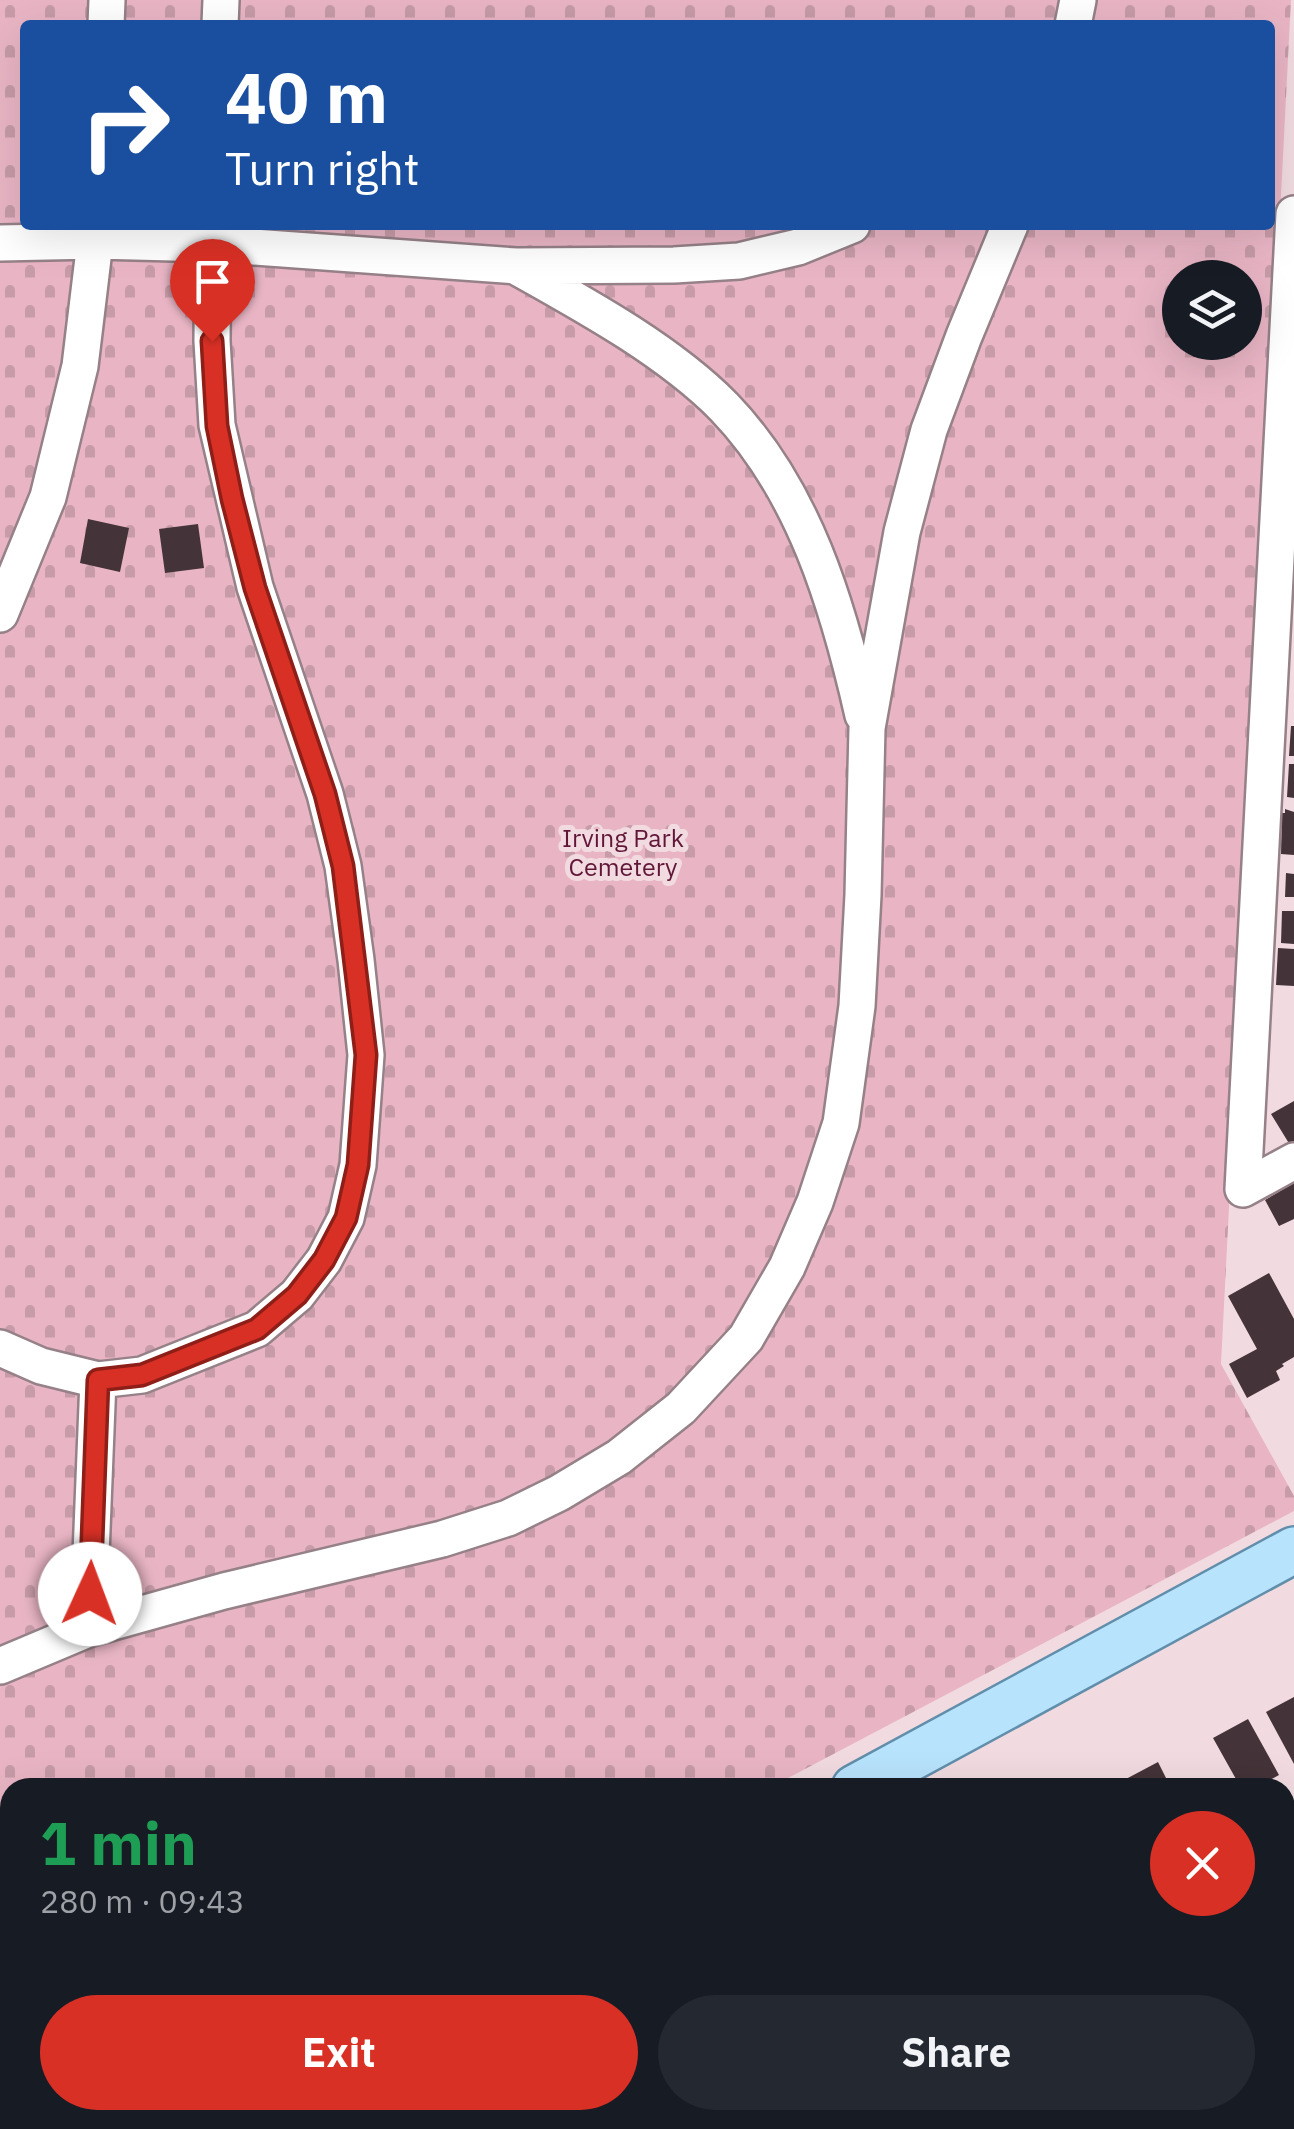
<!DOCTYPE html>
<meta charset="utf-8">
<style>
body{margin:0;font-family:"IBM Plex Sans",sans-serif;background:#242831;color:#f1f3f6;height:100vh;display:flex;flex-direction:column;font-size:38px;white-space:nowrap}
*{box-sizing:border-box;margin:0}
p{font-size:32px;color:#9ea1a6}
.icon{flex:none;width:55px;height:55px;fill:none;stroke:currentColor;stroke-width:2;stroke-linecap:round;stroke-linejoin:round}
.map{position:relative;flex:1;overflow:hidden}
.panel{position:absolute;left:0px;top:1778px;width:1295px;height:352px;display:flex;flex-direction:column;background:#171b24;border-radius:30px 30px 0 0;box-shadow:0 10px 40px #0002}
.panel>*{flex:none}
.hud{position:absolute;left:20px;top:20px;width:1255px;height:210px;border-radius:10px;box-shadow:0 10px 40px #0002;background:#1a4fa0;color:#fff;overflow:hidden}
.buttons{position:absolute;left:1162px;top:260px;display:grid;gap:20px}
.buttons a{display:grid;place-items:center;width:100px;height:100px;border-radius:50%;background:#171b24;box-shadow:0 10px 40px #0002;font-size:50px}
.pin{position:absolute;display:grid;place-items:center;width:85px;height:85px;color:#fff;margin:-102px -42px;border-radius:50% 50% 50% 0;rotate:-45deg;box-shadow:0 0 10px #0007}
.pin .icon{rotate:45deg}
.me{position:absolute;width:110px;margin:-55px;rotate:2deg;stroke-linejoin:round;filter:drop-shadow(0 0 8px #0008)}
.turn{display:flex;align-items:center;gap:35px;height:210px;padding:0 40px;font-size:45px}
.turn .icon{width:130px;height:130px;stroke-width:2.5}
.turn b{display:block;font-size:70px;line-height:85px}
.round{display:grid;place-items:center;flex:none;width:105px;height:105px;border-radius:52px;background:#242831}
.headline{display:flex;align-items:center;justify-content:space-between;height:170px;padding:0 40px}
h1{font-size:60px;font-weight:800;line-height:75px;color:#1e9e55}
.button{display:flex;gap:20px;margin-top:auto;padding:20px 40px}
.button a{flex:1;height:115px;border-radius:60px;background:#d93025;color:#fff;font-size:40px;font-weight:800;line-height:115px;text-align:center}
.button a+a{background:#242831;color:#f1f3f6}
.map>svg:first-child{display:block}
</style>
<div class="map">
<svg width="1294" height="2129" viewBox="0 0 1294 2129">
<defs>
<pattern id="cemetery-stones" width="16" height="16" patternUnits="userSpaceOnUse" patternTransform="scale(2.5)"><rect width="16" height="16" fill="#e9b5c5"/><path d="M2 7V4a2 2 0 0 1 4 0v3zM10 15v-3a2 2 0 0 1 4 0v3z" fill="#c79ba8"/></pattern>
</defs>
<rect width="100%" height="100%" fill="#f1dbe1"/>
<path fill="url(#cemetery-stones)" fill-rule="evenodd" d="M0,0H1291L1221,1364L1294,1496V1511L771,1787L10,1788V2120H142L125,2129H0ZM25,25H1270V225H25ZM1180,278H1245V342H1180Z"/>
<path fill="#443338" d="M88,519L129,528L120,572L80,563Z
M198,524L204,568L165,573L159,529Z
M1291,726H1294V756H1289Z
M1289,764H1294V798L1287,797Z
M1285,809L1294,812V855L1281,854L1282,813H1285Z
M1286,873L1294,874V897H1285Z
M1282,911H1294V944L1281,943Z
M1278,948L1294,949V986L1276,985Z
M1294,1101V1142L1290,1145L1271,1114Z
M1294,1183V1219L1279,1226L1265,1200Z
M1269,1273L1294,1319V1357L1282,1364L1284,1366L1276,1371L1280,1380L1247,1398L1229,1364L1257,1349L1228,1296Z
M1294,1697V1764L1266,1712Z
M1248,1719L1279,1775L1255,1788H1241L1213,1738Z
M1158,1762L1171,1788H1109Z
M1294,1832V1859L1285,1843V1836Z
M1285,1971H1294V2006L1285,2005Z
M1285,2011L1294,2012V2046H1285Z
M486,2120H512L517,2129H469Z
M519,2120H565L570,2129H524Z
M571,2120H618L622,2127L618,2129H576Z
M645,2120H668L673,2129H628Z
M704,2120L710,2127L718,2122L722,2129H688Z
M728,2120H755L760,2129H733Z
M806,2120H835L815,2129H811Z
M1023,2120H1101L1100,2129L1022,2127Z
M1148,2120H1179L1178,2128L1148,2125Z
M1223,2120H1262L1261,2129H1223Z"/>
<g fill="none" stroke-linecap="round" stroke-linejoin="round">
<defs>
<path id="minor" d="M106,25L107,0
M220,25L221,0
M1073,25L1078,0
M0,243L96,241L212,244L516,266L674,265L739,261L798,247L852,225
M517,267C585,305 669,351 724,407C804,490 838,605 863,715
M0,614L48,497L80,366L97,225
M1243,1189L1294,214
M1243,1189L1294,1161
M0,1348L41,1366L98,1380L142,1375L257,1329L297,1295L324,1260L346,1218L358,1165L366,1055L356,960L343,866L325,794L255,587L217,425L212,341L213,225
M88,1629L98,1380
M0,1666L88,1629L224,1591L442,1539L508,1518L559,1493L619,1457L681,1408L746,1338L787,1267L815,1202L841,1123L857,1006L863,895L867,728L902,532L929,430L964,336L1010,225
M1285,1876H1294
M842,2129L859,2120
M945,2129L946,2120
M1201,2129L1202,2120"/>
<path id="major" d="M855,1788L1294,1550
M203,2129L220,2120"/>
</defs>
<use href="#minor" stroke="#958187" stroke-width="40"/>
<use href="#major" stroke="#618eaa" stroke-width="50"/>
<use href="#minor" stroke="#fff" stroke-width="35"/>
<use href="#major" stroke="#b8e3fd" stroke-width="45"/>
</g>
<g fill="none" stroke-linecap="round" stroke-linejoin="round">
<defs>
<path id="route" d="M90,1594L98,1380L142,1375L257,1329L297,1295L324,1260L346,1218L358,1165L366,1055L343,866L325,794L255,588L232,499L217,426L212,341"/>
</defs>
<use href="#route" stroke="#8d1f18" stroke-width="25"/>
<use href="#route" stroke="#d93025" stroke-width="18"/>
</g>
<g text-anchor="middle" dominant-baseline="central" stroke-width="10" stroke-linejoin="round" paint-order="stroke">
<g font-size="25" fill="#621637" stroke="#f1dbe1">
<text x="623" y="837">Irving Park<tspan x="623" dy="29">Cemetery</tspan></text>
</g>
</g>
</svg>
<div class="buttons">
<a><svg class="icon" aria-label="layers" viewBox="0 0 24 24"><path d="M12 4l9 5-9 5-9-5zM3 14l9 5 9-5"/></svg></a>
</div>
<div class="pin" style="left:212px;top:341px;background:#d93025"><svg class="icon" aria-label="arrive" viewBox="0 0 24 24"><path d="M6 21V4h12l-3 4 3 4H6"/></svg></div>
<svg class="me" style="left:90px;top:1594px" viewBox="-20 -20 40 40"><circle r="19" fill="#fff"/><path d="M0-13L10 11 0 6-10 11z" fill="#d93025"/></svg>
<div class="hud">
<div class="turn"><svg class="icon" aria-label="right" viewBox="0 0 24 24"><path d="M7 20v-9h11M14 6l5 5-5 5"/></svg><div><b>40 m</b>Turn right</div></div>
</div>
<section class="panel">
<div class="headline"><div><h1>1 min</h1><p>280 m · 09:43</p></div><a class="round" style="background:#d93025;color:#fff"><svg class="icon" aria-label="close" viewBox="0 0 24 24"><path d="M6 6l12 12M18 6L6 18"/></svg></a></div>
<div class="button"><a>Exit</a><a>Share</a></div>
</section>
</div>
